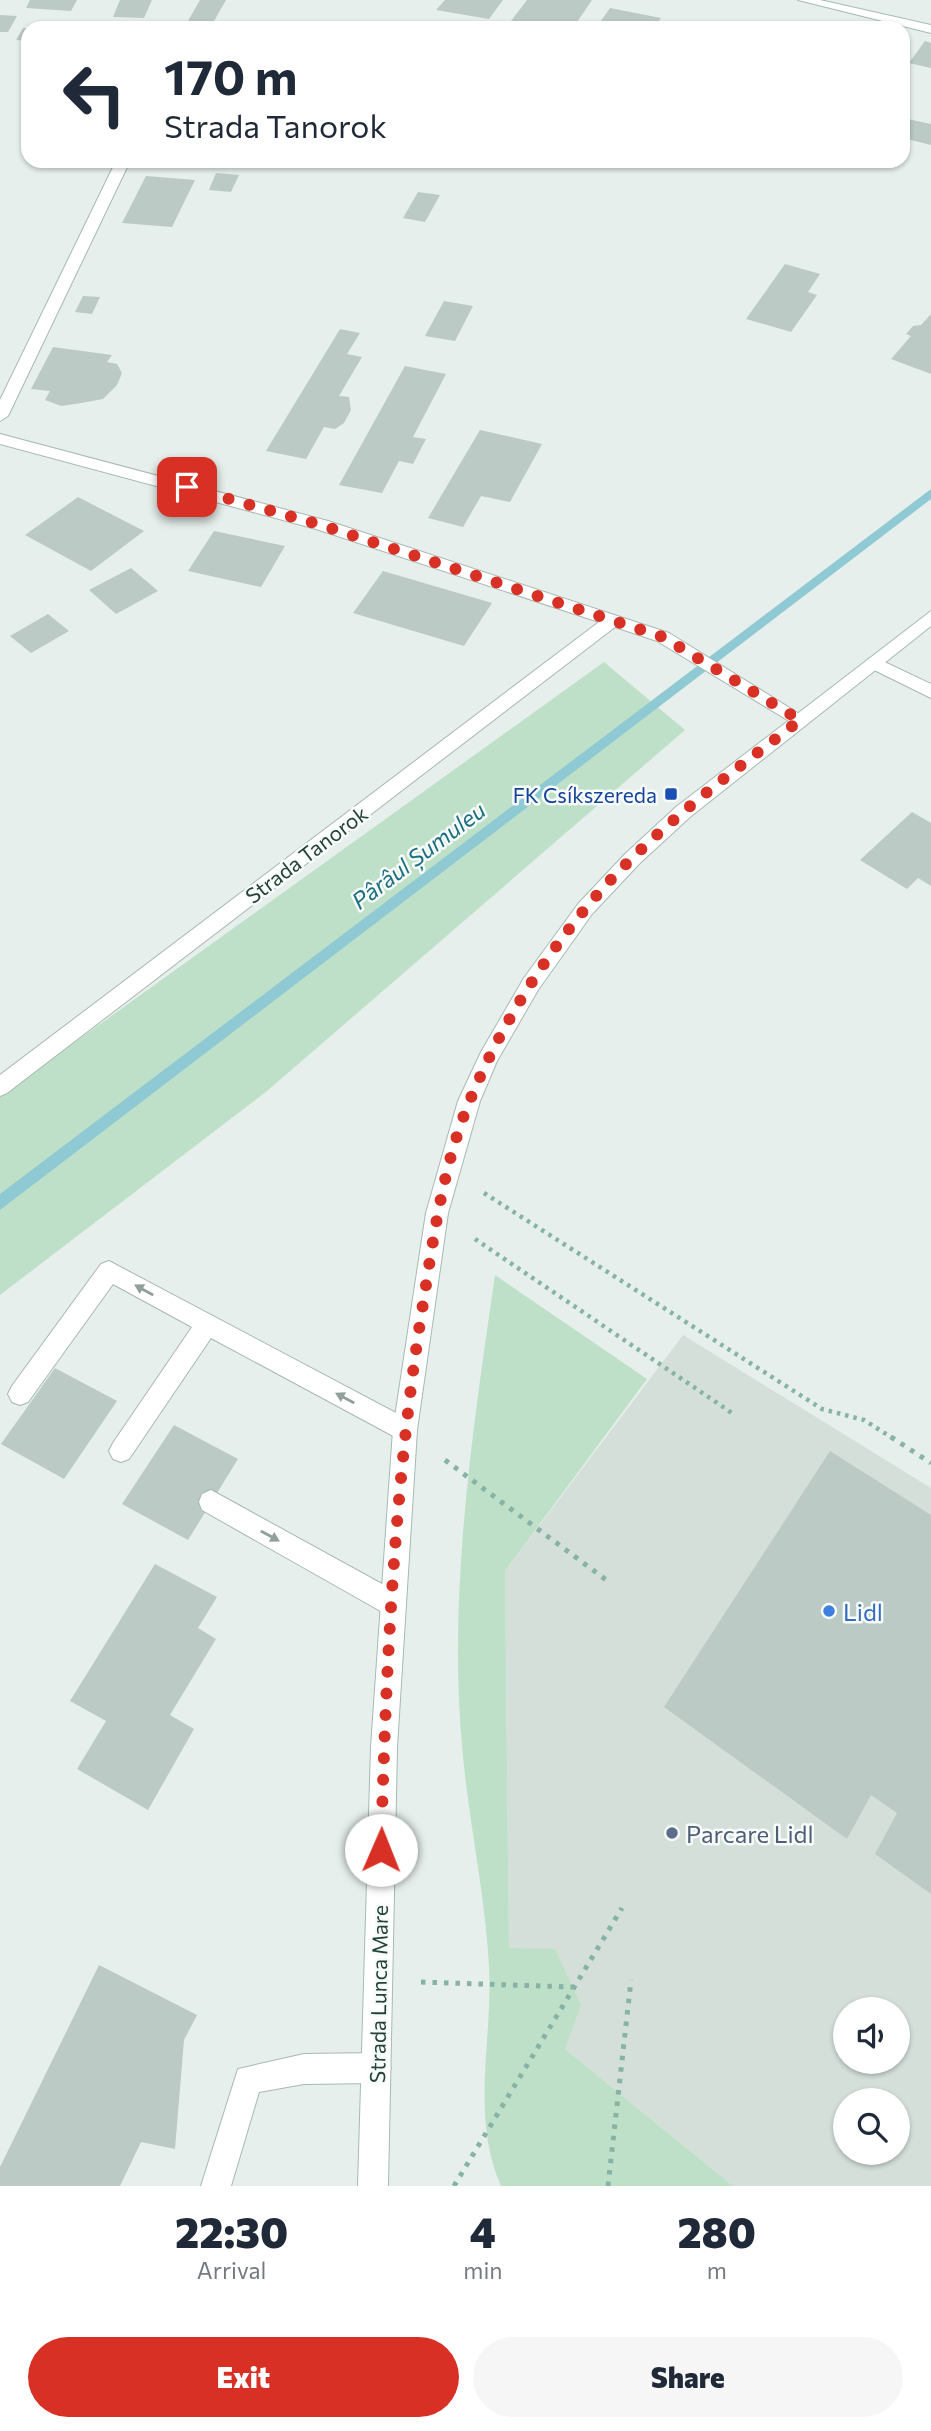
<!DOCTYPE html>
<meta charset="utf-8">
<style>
body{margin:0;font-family:Commissioner,sans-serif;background:#f6f6f7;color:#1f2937;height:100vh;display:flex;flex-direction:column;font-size:26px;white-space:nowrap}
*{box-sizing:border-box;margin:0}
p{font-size:23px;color:#747a83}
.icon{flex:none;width:38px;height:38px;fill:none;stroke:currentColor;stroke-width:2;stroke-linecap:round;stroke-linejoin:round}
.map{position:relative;height:2186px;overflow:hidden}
.panel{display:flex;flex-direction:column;background:#fff;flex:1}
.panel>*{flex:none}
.banner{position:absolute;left:21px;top:21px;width:889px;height:147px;border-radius:21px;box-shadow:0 2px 5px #0004;background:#fff;color:#1f2937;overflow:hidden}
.buttons{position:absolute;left:833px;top:1997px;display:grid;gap:14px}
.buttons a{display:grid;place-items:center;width:77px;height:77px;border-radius:50%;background:#fff;box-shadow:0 2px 5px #0004;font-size:35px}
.pin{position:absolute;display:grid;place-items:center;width:60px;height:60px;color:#fff;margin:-30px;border-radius:14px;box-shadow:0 4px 10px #0006}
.me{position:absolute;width:77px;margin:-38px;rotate:1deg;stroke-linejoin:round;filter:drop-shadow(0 0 5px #0008)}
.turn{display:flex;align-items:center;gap:24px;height:147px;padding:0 28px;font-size:32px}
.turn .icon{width:91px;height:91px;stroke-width:2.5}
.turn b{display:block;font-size:49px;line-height:60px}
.eta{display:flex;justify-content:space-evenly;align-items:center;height:119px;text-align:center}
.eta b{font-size:42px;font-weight:800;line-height:49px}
.cta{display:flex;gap:14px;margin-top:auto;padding:14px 28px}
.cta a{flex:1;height:80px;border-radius:42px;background:#d93025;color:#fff;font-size:28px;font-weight:800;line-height:80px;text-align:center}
.cta a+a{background:#f6f6f7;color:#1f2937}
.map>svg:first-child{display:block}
</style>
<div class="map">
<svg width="931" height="2186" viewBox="0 0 931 2186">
<rect width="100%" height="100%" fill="#e6efeb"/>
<path fill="#d4dfda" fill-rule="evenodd" d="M683,1335L931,1488V2186H733L565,2049L509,1949L505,1571ZM845,2009H898V2062H845ZM845,2100H898V2152H845Z"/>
<path fill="#bfe0c8" d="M604,662L685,730L267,1091L0,1295V1096Z
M495,1275L647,1379L505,1571L509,1948L555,1949L581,2005L565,2049L733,2186H501C470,2116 493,2040 489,1966C485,1892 468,1819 462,1745C448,1592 473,1427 495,1275Z"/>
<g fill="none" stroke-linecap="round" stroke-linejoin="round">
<path fill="#8ec9d4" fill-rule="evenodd" d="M931,489V499L0,1210V1194Z"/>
</g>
<path fill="#bbcac4" d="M30,0H77L71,11L26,8Z
M120,0H152L144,18L113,17Z
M200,0H226L210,28H184Z
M445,0H503L489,19L436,10Z
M527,0H592L573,28L508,25Z
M610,8L661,18L654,28H596Z
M0,15L17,16L8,32H0Z
M23,28H28V41L16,40Z
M925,41L931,43V68L909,63Z
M903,118L931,124V145L903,138Z
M216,173L239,175L231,192L209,190Z
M146,176L195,180L172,227L122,223Z
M418,192L440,195L425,222L403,218Z
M785,264L820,274L808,292L817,295L791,332L746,319Z
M83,296L100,297L92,314L75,312Z
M444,301L473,306L455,341L425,336Z
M931,314V374L891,359L911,336L906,334L913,326L921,325Z
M340,329L360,333L347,354L362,357L339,396L349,397L351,410L344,423L335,429L324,427L306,459L266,451Z
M53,347L112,355L107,362L117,364L122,373L117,385L103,399L81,403L61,406L45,400L50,391L31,389Z
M405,366L446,374L413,437L426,439L413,464L399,461L382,493L339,485Z
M480,430L542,444L510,502L481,496L463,527L428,518Z
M78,497L144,531L91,571L25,535Z
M214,531L285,546L261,587L188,571Z
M131,568L158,591L116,614L89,590Z
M383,571L492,603L464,646L353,613Z
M48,614L69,631L31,653L10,636Z
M912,812L931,823V886L918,878L907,889L860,860Z
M55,1368L117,1401L64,1479L1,1444Z
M174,1425L238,1459L188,1540L122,1504Z
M830,1451L931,1515V1894L875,1854L897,1813L871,1795L847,1839L664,1707Z
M155,1564L217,1597L198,1628L216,1639L170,1715L194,1729L148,1810L77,1769L106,1721L70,1701Z
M99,1965L197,2015L184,2040L175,2149L141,2142L120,2186H0V2167Z"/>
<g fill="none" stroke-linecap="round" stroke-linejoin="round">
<defs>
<path id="lane" d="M874,657L931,684V698L868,667L865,663L868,659Z
M109,1261L413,1422L417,1430L413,1438L405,1441L397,1438L211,1338L129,1459L121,1462L113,1459L109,1451L113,1443L192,1327L113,1284L28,1402L20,1405L12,1402L8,1394L12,1386L101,1264Z
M211,1490L402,1595L406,1604L402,1613L393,1617L384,1613L202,1510L199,1502L202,1494Z
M376,2053L386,2058L391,2068L386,2078L376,2083L304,2084L259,2092L231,2186H201L238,2069L304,2054Z"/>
<path id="street" d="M116,161H130L8,416L0,421V400Z
M0,434L328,521L669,633L809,720L800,726L794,724L657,641L615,627L7,1093L0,1096V1075L599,622L316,529L0,444Z"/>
<path id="secondary" d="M798,0H820L931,25V33Z
M931,611V626L690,817L639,864L592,914L538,990L497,1061L480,1101L448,1213L417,1430L397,1747L388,2186H358L371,1747L393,1430L426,1213L458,1101L481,1052L524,978L578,904L625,854L676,807Z"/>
</defs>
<use href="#lane" stroke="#a8b8b2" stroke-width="2"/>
<use href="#street" stroke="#a8b8b2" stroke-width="2"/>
<use href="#secondary" stroke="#a4bbb3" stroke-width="2"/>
<path stroke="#86b3a5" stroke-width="4.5" stroke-dasharray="3.5 5" stroke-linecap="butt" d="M484,1193L822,1409L864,1420L894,1439
M475,1239L732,1413"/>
<path stroke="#86b3a5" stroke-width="5" stroke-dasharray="4.5 7" stroke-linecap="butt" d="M891,1437L931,1463
M445,1460L609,1582
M421,1982L573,1987
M454,2186L622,1908
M608,2186L631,1980"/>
<use href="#lane" fill="#fff" fill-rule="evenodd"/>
<use href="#street" fill="#fff" fill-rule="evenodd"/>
<use href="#secondary" fill="#fff" fill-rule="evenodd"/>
</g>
<defs><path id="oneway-solid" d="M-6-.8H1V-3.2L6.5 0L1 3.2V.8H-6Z" transform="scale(1.75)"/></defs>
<g fill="#92a09c">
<use href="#oneway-solid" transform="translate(144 1290) rotate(-151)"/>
<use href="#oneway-solid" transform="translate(345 1398) rotate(-152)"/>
<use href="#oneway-solid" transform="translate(270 1536) rotate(29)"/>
</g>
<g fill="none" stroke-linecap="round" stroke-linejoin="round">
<path stroke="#d93025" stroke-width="12" stroke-dasharray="0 21.6" d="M187,487L321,525L663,637L800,720C725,778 646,835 585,909C538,966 498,1032 470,1100C443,1165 434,1235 423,1304C394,1484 386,1668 381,1850"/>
</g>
<rect fill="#1a4fb4" stroke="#f7fbf9" stroke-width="2.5" x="664" y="787" width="14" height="14" rx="3.5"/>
<circle fill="#3f7fe0" stroke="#f7fbf9" stroke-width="2.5" cx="829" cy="1611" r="7"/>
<circle fill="#5c6f8a" stroke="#f7fbf9" stroke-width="2.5" cx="672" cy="1833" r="7"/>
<g text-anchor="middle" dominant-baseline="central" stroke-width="5" stroke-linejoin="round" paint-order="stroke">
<g font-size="21" fill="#164399" stroke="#f7fbf9" text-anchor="end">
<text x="657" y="794">FK Csíkszereda</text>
</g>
<g font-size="21" fill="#24423a" stroke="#f7fbf9">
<text transform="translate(306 854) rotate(-37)">Strada Tanorok</text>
<text transform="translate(378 1994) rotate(-89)">Strada Lunca Mare</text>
</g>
<g font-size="23" font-style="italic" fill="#1c6f80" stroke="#f7fbf9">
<text transform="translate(418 855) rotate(-37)">Pârâul Șumuleu</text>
</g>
<g font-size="24" fill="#366cbe" stroke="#f7fbf9" text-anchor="start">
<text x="843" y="1611">Lidl</text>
</g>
<g font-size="24" fill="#4e5e75" stroke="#f7fbf9" text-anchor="start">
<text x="686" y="1833">Parcare Lidl</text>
</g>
</g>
</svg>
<div class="buttons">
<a><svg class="icon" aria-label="sound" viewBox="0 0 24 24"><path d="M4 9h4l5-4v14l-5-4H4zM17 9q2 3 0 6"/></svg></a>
<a><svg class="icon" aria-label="search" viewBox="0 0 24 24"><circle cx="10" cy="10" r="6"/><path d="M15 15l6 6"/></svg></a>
</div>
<div class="pin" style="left:187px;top:487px;background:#d93025"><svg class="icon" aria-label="arrive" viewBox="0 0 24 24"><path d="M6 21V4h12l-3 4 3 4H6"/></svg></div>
<svg class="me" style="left:381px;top:1850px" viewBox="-20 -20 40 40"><circle r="19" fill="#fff"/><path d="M0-13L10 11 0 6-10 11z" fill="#d93025"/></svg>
<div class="banner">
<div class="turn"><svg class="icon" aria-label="left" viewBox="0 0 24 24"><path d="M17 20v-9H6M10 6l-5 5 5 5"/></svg><div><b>170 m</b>Strada Tanorok</div></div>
</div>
</div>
<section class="panel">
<div class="eta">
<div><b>22:30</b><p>Arrival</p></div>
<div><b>4</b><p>min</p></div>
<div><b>280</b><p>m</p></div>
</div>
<div class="cta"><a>Exit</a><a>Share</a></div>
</section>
